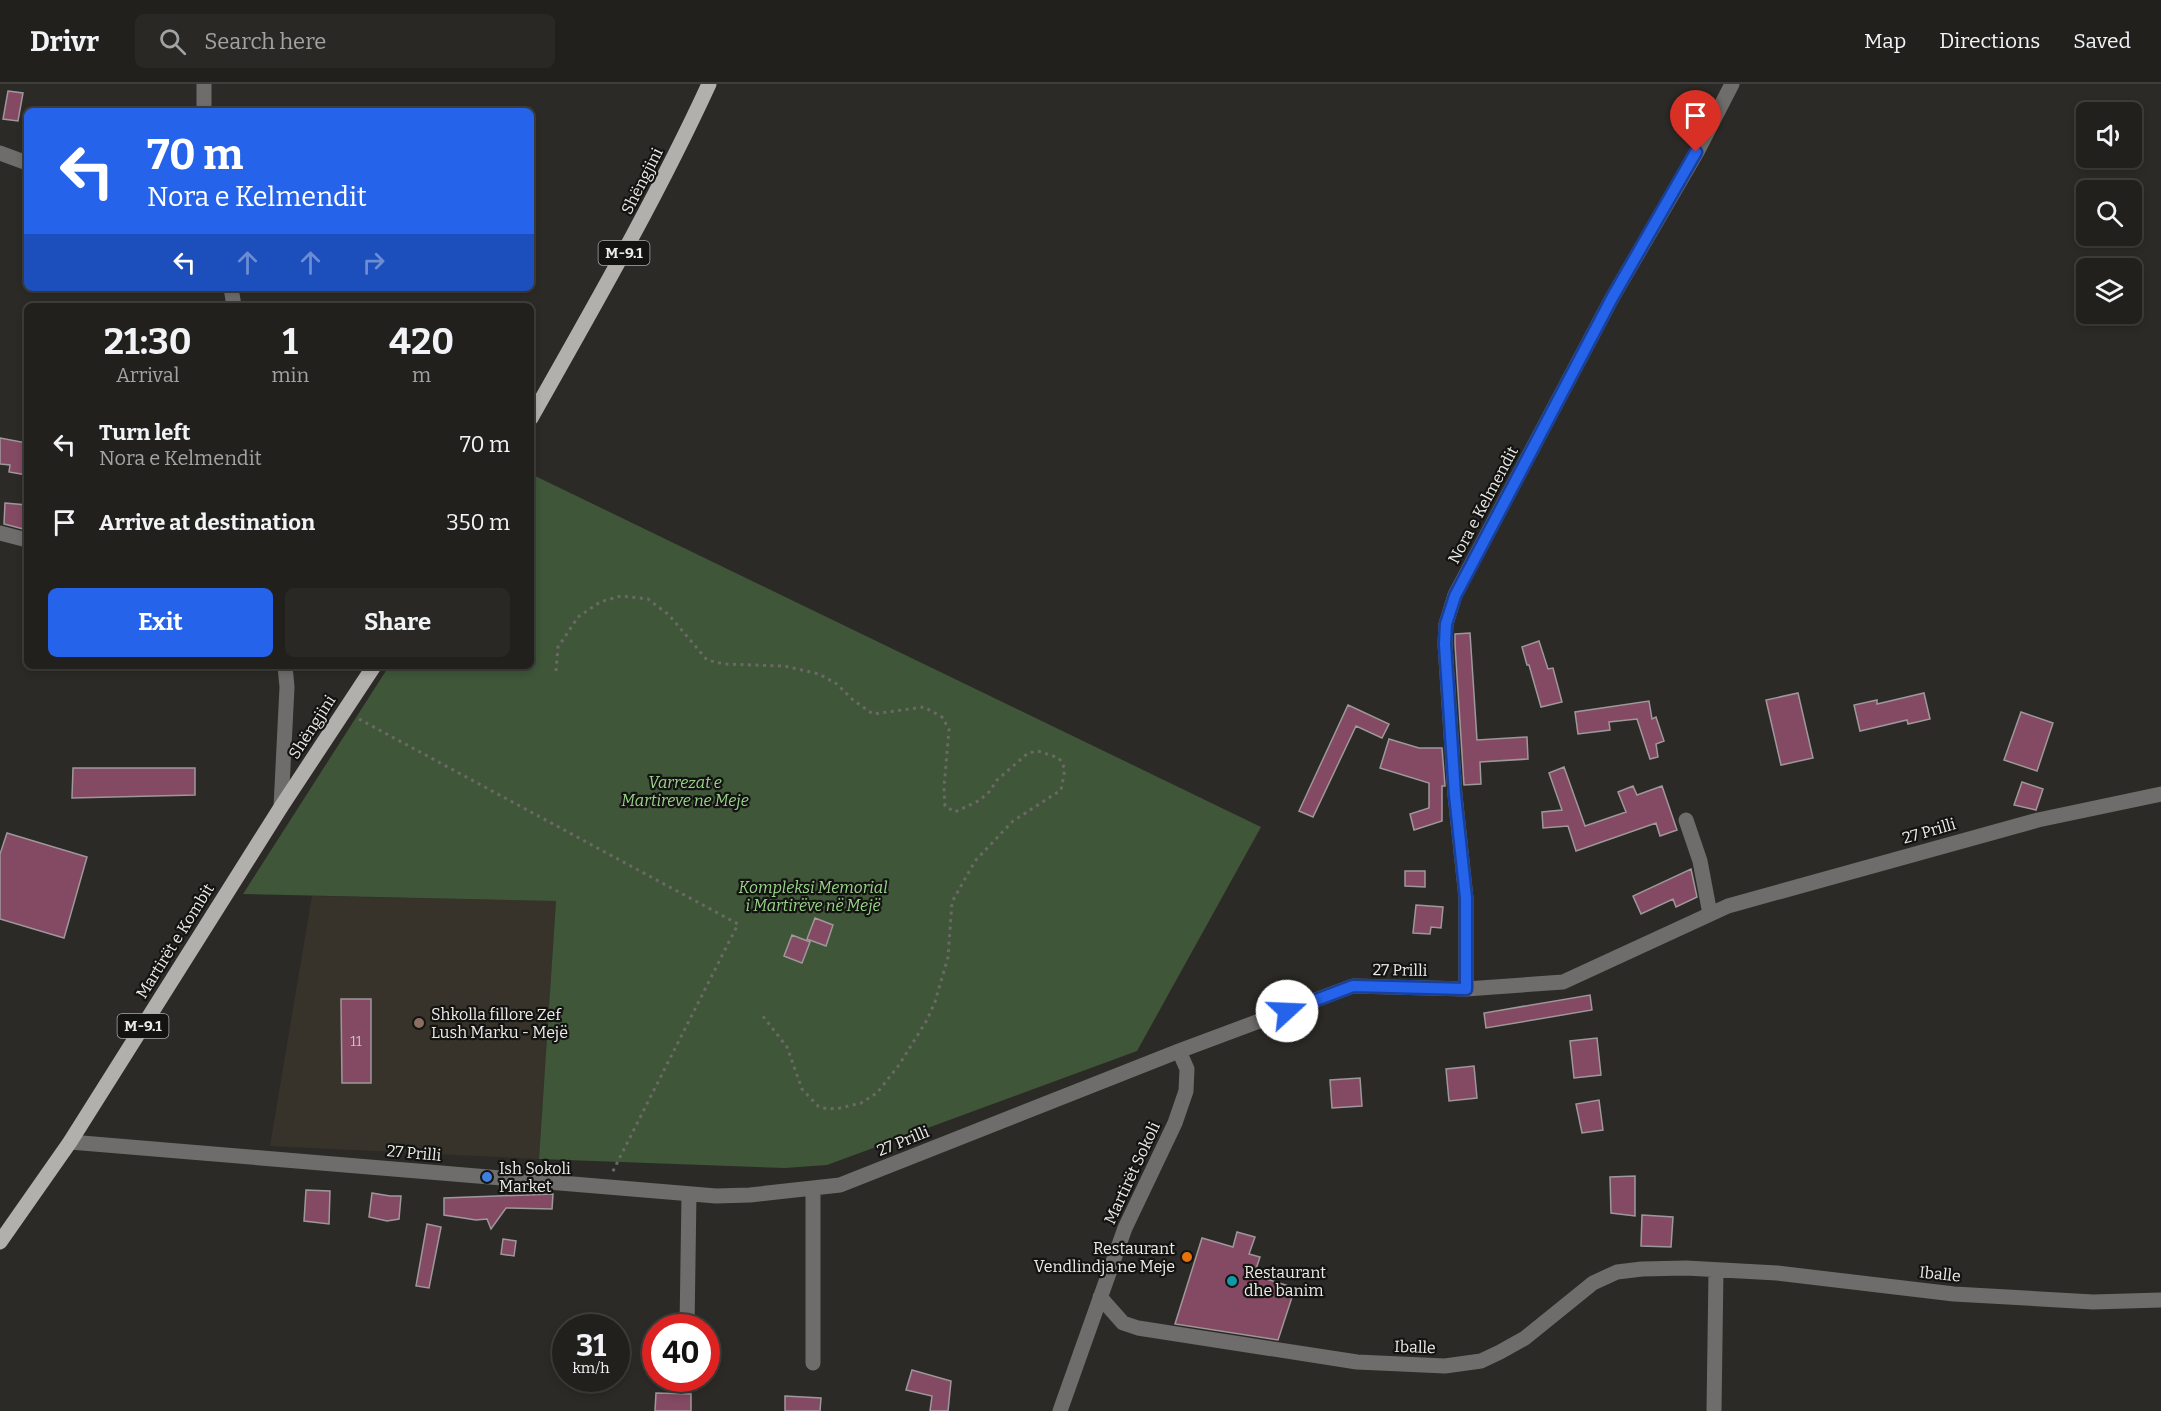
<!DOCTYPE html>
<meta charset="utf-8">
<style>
body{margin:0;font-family:Bitter,serif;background:#292825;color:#f1f3f6;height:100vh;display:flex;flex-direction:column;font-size:22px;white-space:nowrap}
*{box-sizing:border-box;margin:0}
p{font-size:20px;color:#a2a3a3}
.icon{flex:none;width:33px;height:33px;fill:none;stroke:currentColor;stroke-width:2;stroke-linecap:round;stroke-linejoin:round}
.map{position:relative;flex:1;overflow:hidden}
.details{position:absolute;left:24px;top:219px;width:510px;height:366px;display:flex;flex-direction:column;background:#21201c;border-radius:9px;box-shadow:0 3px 9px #0003,0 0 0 2px #3e3e3b}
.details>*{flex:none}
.hud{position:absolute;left:24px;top:24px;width:510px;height:183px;border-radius:9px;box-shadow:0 3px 9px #0003,0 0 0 2px #3e3e3b;background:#2563eb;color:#fff;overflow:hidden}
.tools{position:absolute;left:2076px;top:18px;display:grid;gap:12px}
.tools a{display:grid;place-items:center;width:66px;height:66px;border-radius:9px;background:#21201c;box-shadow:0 3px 9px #0003,0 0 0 2px #3e3e3b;font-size:30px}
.speed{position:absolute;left:552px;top:1230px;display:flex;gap:12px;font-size:30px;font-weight:700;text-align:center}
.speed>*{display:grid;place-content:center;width:78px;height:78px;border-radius:50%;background:#21201c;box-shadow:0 3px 9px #0003,0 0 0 2px #3e3e3b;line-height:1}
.speed small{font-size:15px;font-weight:400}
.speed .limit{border:9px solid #d22;background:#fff;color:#111}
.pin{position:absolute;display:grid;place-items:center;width:51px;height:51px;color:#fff;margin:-62px -26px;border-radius:50% 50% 50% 0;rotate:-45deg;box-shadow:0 0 6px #0007}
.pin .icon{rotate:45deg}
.me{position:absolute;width:66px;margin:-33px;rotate:70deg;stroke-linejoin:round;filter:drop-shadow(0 0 4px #0008)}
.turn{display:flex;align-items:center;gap:21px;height:126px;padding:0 24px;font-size:27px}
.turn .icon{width:78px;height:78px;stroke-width:2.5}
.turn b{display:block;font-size:42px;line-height:51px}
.lanes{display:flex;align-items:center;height:57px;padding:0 24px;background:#0003;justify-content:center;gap:30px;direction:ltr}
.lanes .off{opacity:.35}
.eta{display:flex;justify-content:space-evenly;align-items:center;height:102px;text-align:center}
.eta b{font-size:36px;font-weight:700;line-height:42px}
.primary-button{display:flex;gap:12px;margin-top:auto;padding:12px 24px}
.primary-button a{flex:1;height:69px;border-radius:9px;background:#2563eb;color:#fff;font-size:24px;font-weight:700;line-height:69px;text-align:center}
.primary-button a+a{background:#292825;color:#f1f3f6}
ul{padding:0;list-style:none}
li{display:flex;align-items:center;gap:18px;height:78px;padding:0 24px}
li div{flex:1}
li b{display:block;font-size:22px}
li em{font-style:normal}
header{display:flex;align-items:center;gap:36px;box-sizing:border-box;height:84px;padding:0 30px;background:#21201c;border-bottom:2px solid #3e3e3b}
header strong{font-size:28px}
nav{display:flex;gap:33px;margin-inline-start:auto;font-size:21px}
.search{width:420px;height:54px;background:#292825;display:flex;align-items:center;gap:15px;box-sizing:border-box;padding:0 21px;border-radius:9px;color:#a2a3a3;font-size:22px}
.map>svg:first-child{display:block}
</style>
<header>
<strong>Drivr</strong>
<div class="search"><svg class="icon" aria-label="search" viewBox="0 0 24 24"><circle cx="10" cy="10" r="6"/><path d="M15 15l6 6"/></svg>Search here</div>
<nav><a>Map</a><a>Directions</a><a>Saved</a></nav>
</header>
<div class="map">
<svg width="2161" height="1327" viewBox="0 0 2161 1327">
<rect width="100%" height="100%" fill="#2c2a26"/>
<path fill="#37332a" d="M312,812L556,817L539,1075L270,1062Z"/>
<path fill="#3f5639" d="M531,390L1261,743L1137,967L827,1081L785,1084L539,1075L556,817L243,810L389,582H531Z"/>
<path fill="#844963" stroke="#9e989a" stroke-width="1.5" d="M8,7L23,9L18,37L3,35Z
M0,354L27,359V391L9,388L10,381L0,380Z
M5,419L27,421V446L4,440Z
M1470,549L1477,656L1527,653L1528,675L1480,678L1481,700L1464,701L1455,560V550Z
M1539,557L1548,585L1553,584L1562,618L1541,623L1529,581H1527L1522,563Z
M1798,609L1813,674L1781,681L1766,616Z
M1924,609L1930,635L1908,640L1907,636L1860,647L1854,621L1877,616V620Z
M1649,617L1652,635L1656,633L1664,657L1656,660L1658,673L1650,675L1637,635L1609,638L1610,646L1578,650L1575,628Z
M1348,621L1389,640L1382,654L1356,642L1313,733L1299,727Z
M2021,628L2053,639L2037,687L2004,676Z
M1389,655L1419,664H1442L1445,702H1442V737L1414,746L1410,730L1429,724V699L1380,684Z
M1564,683L1585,742L1626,728L1618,708L1633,702L1637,711L1662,702L1677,746L1660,752L1656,739L1576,767L1568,742L1543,744L1542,728L1562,726L1549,689Z
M73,684H195V711L72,714Z
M2022,698L2043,705L2036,726L2014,721Z
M7,749L87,773L64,854L0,835V770Z
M1691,785L1697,813L1676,823L1673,815L1641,830L1633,812Z
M1405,787H1425V803L1405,802Z
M1416,821L1443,823L1441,844L1431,843L1430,850L1413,849Z
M815,834L833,841L826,862L807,855Z
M792,851L810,858L802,879L784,872Z
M1590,911L1592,926L1486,944L1484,929Z
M341,915H371V999H342Z
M1597,954L1601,991L1574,994L1570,957Z
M1474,982L1477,1014L1449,1017L1446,985Z
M1360,994L1362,1022L1332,1024L1330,996Z
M1599,1016L1603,1046L1582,1049L1576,1020Z
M1635,1092V1132L1611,1129L1610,1093Z
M306,1106L330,1107L329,1140L304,1137Z
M372,1109L390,1112H401L399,1135L387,1137L369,1133Z
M553,1110L552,1125L506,1124L491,1145L487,1135L476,1136L444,1131V1114Z
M1642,1131L1673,1133L1671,1163L1641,1162Z
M427,1140L441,1143L429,1204L416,1202Z
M1237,1148L1255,1153L1249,1170L1260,1173L1254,1191L1295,1204L1278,1256L1175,1240L1202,1154L1233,1163Z
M503,1155L516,1157L514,1172L501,1170Z
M912,1286L951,1297L948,1327H930L932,1312L906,1306Z
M656,1309L691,1310V1327H655Z
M785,1312L821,1314L820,1327H785Z"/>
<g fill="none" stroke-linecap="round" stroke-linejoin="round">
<path stroke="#6b6965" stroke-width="3" stroke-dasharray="3 4.5" stroke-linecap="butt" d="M556,587L558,563L578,533L600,518L621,512L648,515L669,531L707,576L724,580L784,582L819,590L837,600L853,616L873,630L924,623L942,633L949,645L944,704L945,722L955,728L980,716L989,708L997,696L1028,669L1038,667L1059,674L1065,685L1061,706L1013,737L975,777L952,818L948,873L935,918L927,936L899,981L877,1009L861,1019L840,1024L827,1025L818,1022L802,1005L787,963L762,931
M359,635L738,840L612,1089"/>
<path stroke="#6e6d6b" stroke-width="15" d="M204,0V27
M0,69L27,79
M231,204L234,222
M0,449L27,456
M281,723L287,603L285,582
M1686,736L1700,777L1710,830
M1466,905V814L1455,711L1445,560L1446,540L1455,511L1612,214L1697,68L1732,0
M70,1058L716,1112L750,1111L840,1101L1179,967L1353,902L1466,905L1563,898L1728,822L2038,736L2161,710
M1100,1213L1123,1239L1138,1244L1357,1278L1445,1282L1481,1277L1500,1268L1525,1254L1593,1199L1617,1188L1642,1185L1686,1184L1777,1189L1954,1210L2093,1218L2161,1216
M687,1244L689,1110
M813,1279V1104
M1060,1327L1125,1144L1175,1039L1186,1007L1187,985L1179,967
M1714,1327L1716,1186"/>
<path stroke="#b2b0ac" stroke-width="15" d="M531,334C593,224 656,115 709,0
M0,1158L70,1058L281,723L374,582"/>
</g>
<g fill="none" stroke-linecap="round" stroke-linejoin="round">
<defs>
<path id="route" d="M1287,927L1353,902L1466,905V814L1455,711L1445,560L1446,540L1455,512L1612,214L1696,68"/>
</defs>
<use href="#route" stroke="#184099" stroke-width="15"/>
<use href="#route" stroke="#2563eb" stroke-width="10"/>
</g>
<circle fill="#8d6e63" stroke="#131311" stroke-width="2" cx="419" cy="939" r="6"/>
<circle fill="#3f7fe0" stroke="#131311" stroke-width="2" cx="487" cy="1093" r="6"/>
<circle fill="#e8710a" stroke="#131311" stroke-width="2" cx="1187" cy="1173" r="6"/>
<circle fill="#0f9aa8" stroke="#131311" stroke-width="2" cx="1232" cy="1197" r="6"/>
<g text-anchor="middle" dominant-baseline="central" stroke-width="4.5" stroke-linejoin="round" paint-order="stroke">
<g font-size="14" fill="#d2c2c7">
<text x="356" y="957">11</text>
</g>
<g fill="#131311" stroke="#abaaa8" stroke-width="1.5">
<rect x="598.5" y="157" width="51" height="24" rx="4.5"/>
<rect x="117.5" y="930" width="51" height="24" rx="4.5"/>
</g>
<g font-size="15" font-weight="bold" fill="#ecebe8">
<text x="624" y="169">M-9.1</text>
<text x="143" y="942">M-9.1</text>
</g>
<g font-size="16" fill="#ecebe8" stroke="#131311">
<text transform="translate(642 97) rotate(-63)">Shëngjini</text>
<text transform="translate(1483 421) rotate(-62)">Nora e Kelmendit</text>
<text transform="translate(312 643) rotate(-57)">Shëngjini</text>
<text transform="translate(1929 747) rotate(-16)">27 Prilli</text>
<text transform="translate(175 857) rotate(-58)">Martirët e Kombit</text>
<text transform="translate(1400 886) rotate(1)">27 Prilli</text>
<text transform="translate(903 1057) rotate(-22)">27 Prilli</text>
<text transform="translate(414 1069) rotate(5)">27 Prilli</text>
<text transform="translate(1132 1089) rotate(-65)">Martirët Sokoli</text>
<text transform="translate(1940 1190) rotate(6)">Iballe</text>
<text transform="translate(1415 1263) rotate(2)">Iballe</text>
</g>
<g font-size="16" font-style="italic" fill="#99d389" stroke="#131311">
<text x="685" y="698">Varrezat e<tspan x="685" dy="18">Martireve ne Meje</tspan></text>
<text x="813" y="803">Kompleksi Memorial<tspan x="813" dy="18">i Martirëve në Mejë</tspan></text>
</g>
<g font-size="16" fill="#ecebe8" stroke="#131311" text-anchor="start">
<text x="431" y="930">Shkolla fillore Zef<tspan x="431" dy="18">Lush Marku - Mejë</tspan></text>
<text x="499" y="1084">Ish Sokoli<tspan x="499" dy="18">Market</tspan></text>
<text x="1175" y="1164" text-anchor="end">Restaurant<tspan x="1175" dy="18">Vendlindja ne Meje</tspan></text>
<text x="1244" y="1188">Restaurant<tspan x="1244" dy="18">dhe banim</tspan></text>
</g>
</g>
</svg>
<div class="tools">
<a><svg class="icon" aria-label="sound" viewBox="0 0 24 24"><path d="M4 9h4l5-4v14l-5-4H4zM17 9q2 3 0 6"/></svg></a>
<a><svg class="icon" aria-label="search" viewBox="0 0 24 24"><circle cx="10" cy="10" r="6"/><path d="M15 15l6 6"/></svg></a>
<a><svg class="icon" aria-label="layers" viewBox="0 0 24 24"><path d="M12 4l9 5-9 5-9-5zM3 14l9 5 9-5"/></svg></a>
</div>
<div class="speed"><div>31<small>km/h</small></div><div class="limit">40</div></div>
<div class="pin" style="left:1696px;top:68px;background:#d93025"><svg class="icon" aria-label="arrive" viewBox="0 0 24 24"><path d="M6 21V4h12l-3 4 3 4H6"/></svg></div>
<svg class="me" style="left:1287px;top:927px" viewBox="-20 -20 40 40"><circle r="19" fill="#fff"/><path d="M0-13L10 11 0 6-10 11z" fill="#2563eb"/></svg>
<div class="hud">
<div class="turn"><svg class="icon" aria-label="left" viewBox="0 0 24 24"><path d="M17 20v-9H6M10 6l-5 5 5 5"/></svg><div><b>70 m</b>Nora e Kelmendit</div></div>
<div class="lanes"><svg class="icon" aria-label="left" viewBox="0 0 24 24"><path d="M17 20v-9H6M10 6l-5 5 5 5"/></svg><svg class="icon off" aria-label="ahead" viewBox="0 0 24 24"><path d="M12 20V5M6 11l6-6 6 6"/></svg><svg class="icon off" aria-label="ahead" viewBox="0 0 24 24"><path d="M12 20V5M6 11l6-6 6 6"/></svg><svg class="icon off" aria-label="right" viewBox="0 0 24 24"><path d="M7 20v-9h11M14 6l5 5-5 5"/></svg></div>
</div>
<section class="details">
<div class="eta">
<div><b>21:30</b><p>Arrival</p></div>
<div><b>1</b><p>min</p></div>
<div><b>420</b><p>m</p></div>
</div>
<ul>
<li><svg class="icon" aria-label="left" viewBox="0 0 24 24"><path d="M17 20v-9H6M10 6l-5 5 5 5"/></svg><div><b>Turn left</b><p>Nora e Kelmendit</p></div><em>70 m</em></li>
<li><svg class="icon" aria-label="arrive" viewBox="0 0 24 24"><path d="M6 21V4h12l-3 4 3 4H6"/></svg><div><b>Arrive at destination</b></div><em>350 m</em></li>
</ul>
<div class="primary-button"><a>Exit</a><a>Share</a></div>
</section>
</div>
